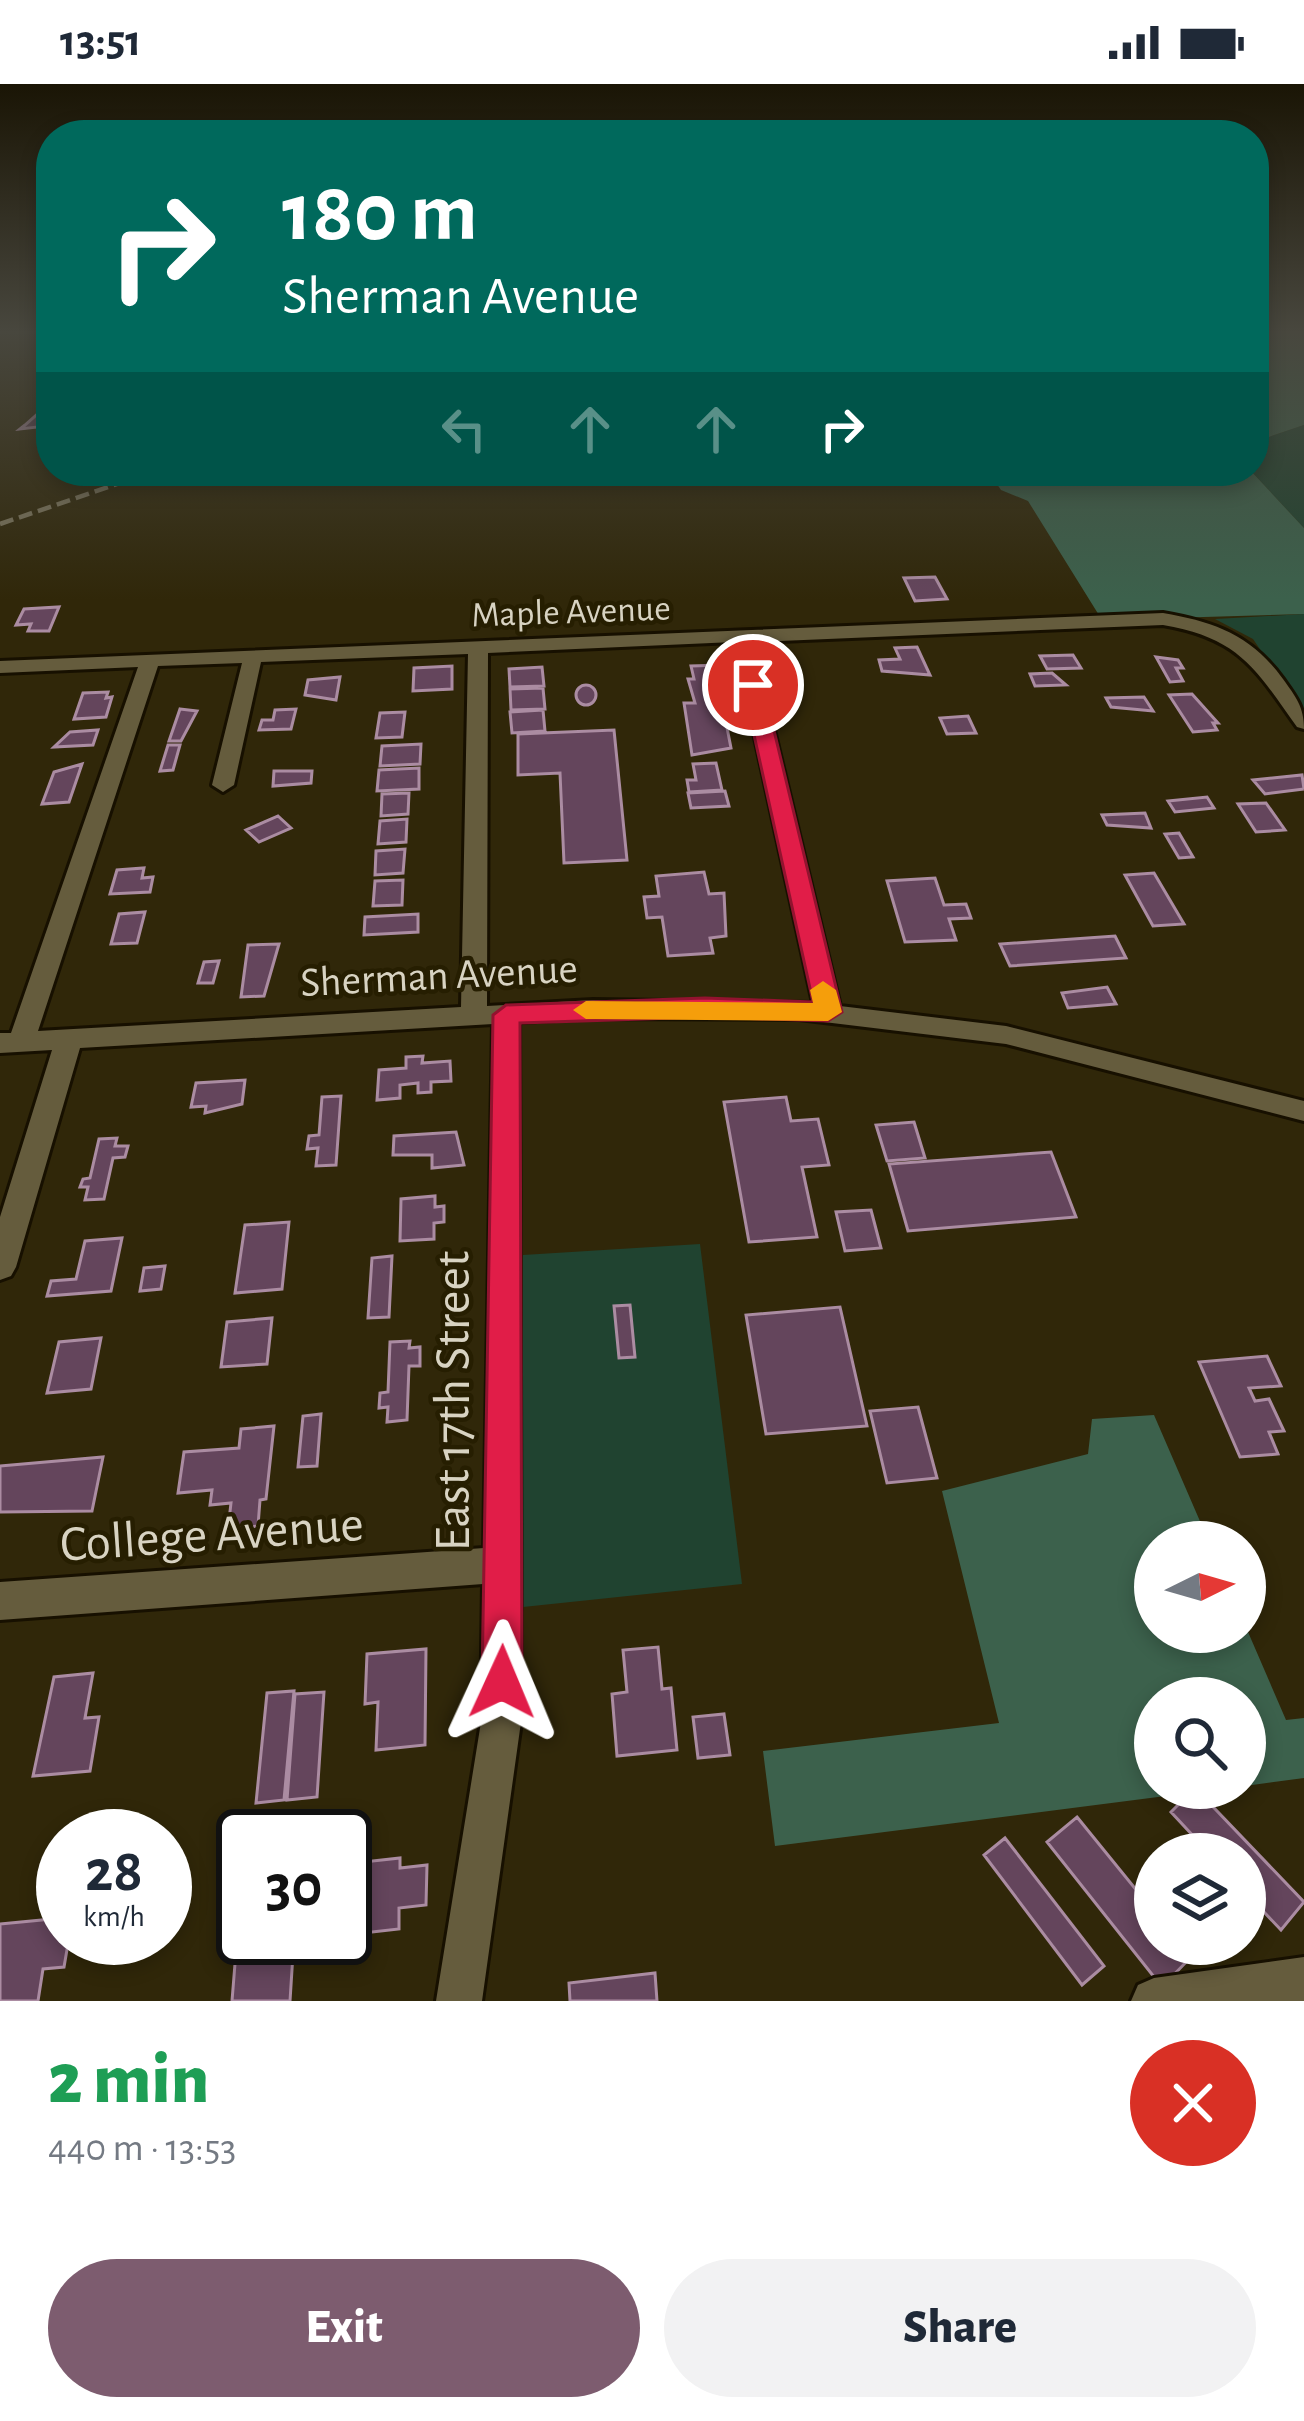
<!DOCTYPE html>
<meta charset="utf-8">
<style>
body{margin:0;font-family:"Alegreya Sans",sans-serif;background:#f2f2f3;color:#1f2937;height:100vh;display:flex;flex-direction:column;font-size:45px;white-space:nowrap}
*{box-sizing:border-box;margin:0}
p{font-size:39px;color:#747a83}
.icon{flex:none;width:66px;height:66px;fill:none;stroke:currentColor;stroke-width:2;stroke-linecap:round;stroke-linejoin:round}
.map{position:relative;height:1917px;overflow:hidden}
.drawer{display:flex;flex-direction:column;background:#fff;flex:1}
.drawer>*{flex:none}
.guide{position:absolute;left:36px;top:36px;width:1233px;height:366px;border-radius:48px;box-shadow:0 6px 18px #0003;background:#00695c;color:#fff;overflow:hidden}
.needle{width:78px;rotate:85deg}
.buttons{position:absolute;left:1134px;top:1437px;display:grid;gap:24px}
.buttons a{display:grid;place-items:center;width:132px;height:132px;border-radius:50%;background:#fff;box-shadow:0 6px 18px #0003;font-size:60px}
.speed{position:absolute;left:36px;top:1725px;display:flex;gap:24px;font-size:60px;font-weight:700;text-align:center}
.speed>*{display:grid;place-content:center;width:156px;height:156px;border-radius:50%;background:#fff;box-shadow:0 6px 18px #0003;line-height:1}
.speed small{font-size:30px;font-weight:400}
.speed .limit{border:6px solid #111;border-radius:18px;background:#fff;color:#111}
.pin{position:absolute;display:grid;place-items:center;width:102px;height:102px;color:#fff;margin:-51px;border:6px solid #fff;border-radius:50%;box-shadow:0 3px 12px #0007}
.me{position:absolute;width:132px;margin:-66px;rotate:1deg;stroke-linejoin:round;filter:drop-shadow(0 0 9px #0008)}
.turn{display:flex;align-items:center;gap:42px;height:252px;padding:0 48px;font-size:54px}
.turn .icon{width:156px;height:156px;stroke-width:2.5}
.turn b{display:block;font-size:84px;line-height:102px}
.lanes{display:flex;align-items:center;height:114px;padding:0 48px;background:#0003;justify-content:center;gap:60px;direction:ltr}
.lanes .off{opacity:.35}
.round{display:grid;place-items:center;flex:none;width:126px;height:126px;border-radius:63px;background:#f2f2f3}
.headline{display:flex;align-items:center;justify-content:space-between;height:204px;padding:0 48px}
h1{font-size:72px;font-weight:800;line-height:90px;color:#1e9e55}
.button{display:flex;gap:24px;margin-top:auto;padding:24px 48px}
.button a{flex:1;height:138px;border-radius:72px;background:#7d5c6f;color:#fff;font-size:48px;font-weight:800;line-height:138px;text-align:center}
.button a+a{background:#f2f2f3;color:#1f2937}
.status{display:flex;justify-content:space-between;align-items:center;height:84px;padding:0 60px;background:#fff;direction:ltr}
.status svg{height:33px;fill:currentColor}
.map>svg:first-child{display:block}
</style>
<div class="status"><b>13:51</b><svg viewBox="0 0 49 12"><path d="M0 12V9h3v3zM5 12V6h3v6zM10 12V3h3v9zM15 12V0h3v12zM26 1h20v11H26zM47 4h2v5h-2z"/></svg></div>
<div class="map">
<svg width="1304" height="1917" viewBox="0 0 1304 1917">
<rect width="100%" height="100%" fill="#302709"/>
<path fill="#204330" d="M1304,341V444L1251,387L1254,358Z
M1304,530V630L1253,555L1215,535Z
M700,1160L742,1500L523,1523V1171Z"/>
<path fill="#3c614c" d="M1254,247H1304V341L1254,358Z
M988,387H1251L1304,444V530L1102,536L1028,417L1001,406Z
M1154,1331L1209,1458H1155V1548H1245V1541L1286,1636L1304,1634V1694L1245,1702V1614H1155V1704H1228L775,1762L763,1667L999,1639L942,1407L1088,1370L1092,1335Z"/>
<path fill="#64455c" stroke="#ab8ca2" stroke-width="3" d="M51,318L47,342L20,345L25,341Z
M935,493L947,515L915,517L904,494Z
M59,523L49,547H28L31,540L16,541L24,525Z
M917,563L930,591L882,587L879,576L900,575L895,564Z
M1073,571L1081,584L1047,585L1040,572Z
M1156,573L1178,576L1183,584H1176L1183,597L1170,598Z
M724,581L729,608H720L731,664L692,671L684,619H695L688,595H694L691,582Z
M452,582V605L413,607L414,584Z
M542,583L544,602L510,603L509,585Z
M1052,589L1066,601L1035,602L1030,590Z
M340,593L336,616L305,611L308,596Z
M576 611a10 10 0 1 1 20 0a10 10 0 1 1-20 0Z
M543,604L545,625L511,626L510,605Z
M108,608L106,614L112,613L106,633L74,635L83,609Z
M1192,610L1218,639H1213L1217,646L1193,648L1169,611Z
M1144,613L1153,627L1111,623L1106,614Z
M180,625L197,627L181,657H169Z
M296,625L291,645L259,646L262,636H273L275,626Z
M543,626L545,647L512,649L510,628Z
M405,628L402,653L376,654L380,629Z
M968,632L976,649L947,650L940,634Z
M98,646L93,661L54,663L70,648Z
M614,646L627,776L564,779L560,689L518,691V650Z
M421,660L420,680L380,682L382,662Z
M168,661H180L173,686L160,687Z
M716,679L722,706L689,708L687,696H696L693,680Z
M82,680L69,718L42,720L54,688Z
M419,684V705L377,707L379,686Z
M274,687H312L311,699L273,702Z
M1302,691L1304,705L1265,710L1253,696Z
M725,707L729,722L691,724L688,709Z
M409,709L408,730L381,732L382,710Z
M1207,713L1214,724L1175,728L1168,717Z
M1266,719L1285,746L1256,748L1238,720Z
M1145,729L1151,744L1107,741L1102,731Z
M278,732L291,744L259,758L246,746Z
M407,735L406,758L378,760L380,737Z
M1179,749L1193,773L1179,774L1165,750Z
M405,765L403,789L375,791L376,767Z
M144,784L142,794L153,793L150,808L110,810L117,786Z
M704,788L709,810L724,809L726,852L710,854L713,869L668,872L662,833L647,834L644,813L659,812L656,792Z
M1154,789L1184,840L1153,842L1125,791Z
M935,794L944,821L966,820L971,834L949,835L956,856L905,858L887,797Z
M403,796L402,821L373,822L375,797Z
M145,828L137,859L111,860L119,830Z
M418,830V848L364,851L365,833Z
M1115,852L1126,874L1010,882L1000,860Z
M279,860L264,912L241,913L248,861Z
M219,877L213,899H198L204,878Z
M1107,903L1116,920L1068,924L1062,909Z
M423,972L422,979L450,977L451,997L431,998V1008L418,1009V999L400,1001V1014L377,1016L379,986L406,984V973Z
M245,996L242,1020L205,1029L206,1022L191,1023L196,999Z
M341,1012L336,1081L316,1082L318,1064L307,1065L309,1052L319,1051L322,1013Z
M786,1013L791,1037L818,1035L829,1081L802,1083L817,1153L749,1158L724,1018Z
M914,1038L925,1074L887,1077L876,1041Z
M456,1048L464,1081L432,1084V1071H393L394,1052Z
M117,1054L115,1062H128L125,1073L113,1074L104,1115L85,1116L88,1103H80L83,1095L90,1094L99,1055Z
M1051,1068L1076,1133L908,1147L889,1080Z
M435,1112V1123L444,1122V1138L434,1139V1155L400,1157L401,1115Z
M871,1126L881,1164L845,1167L836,1128Z
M289,1138L282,1205L235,1209L245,1141Z
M122,1154L111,1207L47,1212L51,1197L76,1195L85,1157Z
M392,1172L389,1233L368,1234L372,1174Z
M165,1182L161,1205L140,1207L144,1184Z
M630,1221L635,1273L619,1274L614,1222Z
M840,1223L867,1342L766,1350L746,1231Z
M272,1234L267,1280L221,1283L227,1238Z
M101,1254L91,1305L47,1309L59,1258Z
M410,1257L409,1264L420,1263V1282H409L407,1336L387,1338L388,1323L379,1324L380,1309L388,1308L390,1258Z
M1267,1272L1281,1302L1249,1304L1255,1317L1269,1315L1284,1347L1269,1348L1278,1370L1240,1373L1199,1278Z
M918,1323L937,1394L887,1399L870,1327Z
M321,1330L317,1382L298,1383L303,1332Z
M274,1342L266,1415L260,1416L258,1442L228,1445L231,1419L210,1421L212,1406L178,1409L184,1368L239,1364L241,1345Z
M103,1373L92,1427L0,1428V1382Z
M658,1563L662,1605L671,1604L677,1666L617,1672L612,1610L627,1608L623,1566Z
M426,1565L425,1661L376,1666L378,1618L365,1620L367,1570Z
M93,1589L85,1634L99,1633L90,1687L33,1692L54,1593Z
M294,1607L284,1716L256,1719L267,1609Z
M324,1608L317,1713L287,1716L295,1610Z
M724,1630L730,1671L698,1674L693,1633Z
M1195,1704L1304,1818L1281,1846L1245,1808V1770H1210L1171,1728Z
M1077,1733L1155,1829V1860H1180L1191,1873L1162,1903L1047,1758Z
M1005,1754L1104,1882L1082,1901L984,1771Z
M400,1774V1784L427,1781L426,1821L399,1824V1845L345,1851V1780Z
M63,1834V1854H69L64,1883L43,1885L38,1917H0V1840Z
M294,1854L290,1917H232L237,1855Z
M655,1889L657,1917H570L569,1899Z"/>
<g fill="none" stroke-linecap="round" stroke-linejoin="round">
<defs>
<path id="minor" d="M1163,529C1215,538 1251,551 1283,595C1296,613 1304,623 1304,645L1297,643C1255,584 1239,554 1163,541L753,558L840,922L1006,942L1304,1017V1037L1006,960L799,935L593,934L519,938L521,1638L482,1917H436L481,1638L483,1500L0,1536V1498L484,1464L493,940L80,964L16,1183L11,1192L0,1196V1133L52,966L0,969V949H11L138,583L0,589V577ZM734,558L813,919L593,916L487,922L488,569ZM468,570L461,923L38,947L158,582L242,579L212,701L223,708L234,701L261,578Z
M1304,1873V1917H1131L1138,1901L1154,1894Z"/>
</defs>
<use href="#minor" stroke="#171000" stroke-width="6"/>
<use href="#minor" fill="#655c3d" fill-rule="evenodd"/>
<path stroke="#7c755d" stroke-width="4.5" stroke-dasharray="14 6" stroke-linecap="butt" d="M0,440L155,387"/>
</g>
<linearGradient id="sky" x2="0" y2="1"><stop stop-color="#1a1505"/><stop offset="0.48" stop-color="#48473e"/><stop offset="1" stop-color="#48473e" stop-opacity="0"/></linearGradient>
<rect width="1304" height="516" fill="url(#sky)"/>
<path fill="#e11d48" stroke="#92132f" stroke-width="3" d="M753,595L763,601L842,928L828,937L705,933L520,939L522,1598L516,1612L502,1618L488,1612L482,1598L493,931L506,921L705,914L813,918L743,601Z"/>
<path fill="#f59e0b" d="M823,897L836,906L842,928L828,937L586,935L573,926L586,917L813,919L810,906Z"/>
<g text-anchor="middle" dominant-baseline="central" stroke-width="9" stroke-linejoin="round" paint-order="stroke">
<g font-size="36" fill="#d8d3c2" stroke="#261e01">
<text transform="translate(571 528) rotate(-2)">Maple Avenue</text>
</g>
<g font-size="42" fill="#d8d3c2" stroke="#261e01">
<text transform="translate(439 892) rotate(-3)">Sherman Avenue</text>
</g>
<g font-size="51" fill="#d8d3c2" stroke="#261e01">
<text transform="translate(453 1317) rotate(-90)">East 17th Street</text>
<text transform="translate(212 1451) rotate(-4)">College Avenue</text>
</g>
</g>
</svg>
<div class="buttons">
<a><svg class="needle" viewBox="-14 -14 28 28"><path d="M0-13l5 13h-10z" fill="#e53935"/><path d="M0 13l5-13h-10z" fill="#747a83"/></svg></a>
<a><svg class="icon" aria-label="search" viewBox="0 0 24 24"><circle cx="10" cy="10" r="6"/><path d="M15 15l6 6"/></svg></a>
<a><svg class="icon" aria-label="layers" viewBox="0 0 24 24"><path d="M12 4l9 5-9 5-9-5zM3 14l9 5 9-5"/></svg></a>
</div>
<div class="speed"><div>28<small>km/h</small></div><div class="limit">30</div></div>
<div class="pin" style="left:753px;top:601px;background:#d93025"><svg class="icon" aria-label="arrive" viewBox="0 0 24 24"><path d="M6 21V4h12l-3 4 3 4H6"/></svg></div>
<svg class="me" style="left:502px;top:1598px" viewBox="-20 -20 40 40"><path d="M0-17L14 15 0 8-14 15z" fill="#e11d48" stroke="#fff" stroke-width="4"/></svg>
<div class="guide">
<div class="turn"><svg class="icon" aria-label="right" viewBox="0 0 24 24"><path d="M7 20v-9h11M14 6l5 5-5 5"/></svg><div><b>180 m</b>Sherman Avenue</div></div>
<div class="lanes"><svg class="icon off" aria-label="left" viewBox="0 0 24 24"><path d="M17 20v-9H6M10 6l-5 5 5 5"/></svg><svg class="icon off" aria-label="ahead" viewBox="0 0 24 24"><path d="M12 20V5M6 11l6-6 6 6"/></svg><svg class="icon off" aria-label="ahead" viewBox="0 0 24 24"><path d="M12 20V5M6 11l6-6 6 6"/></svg><svg class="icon" aria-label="right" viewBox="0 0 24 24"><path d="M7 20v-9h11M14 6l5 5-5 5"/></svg></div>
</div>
</div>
<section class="drawer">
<div class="headline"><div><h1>2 min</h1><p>440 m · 13:53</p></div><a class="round" style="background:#d93025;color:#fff"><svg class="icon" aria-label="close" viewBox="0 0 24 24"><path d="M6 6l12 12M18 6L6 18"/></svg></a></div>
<div class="button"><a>Exit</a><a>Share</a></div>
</section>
